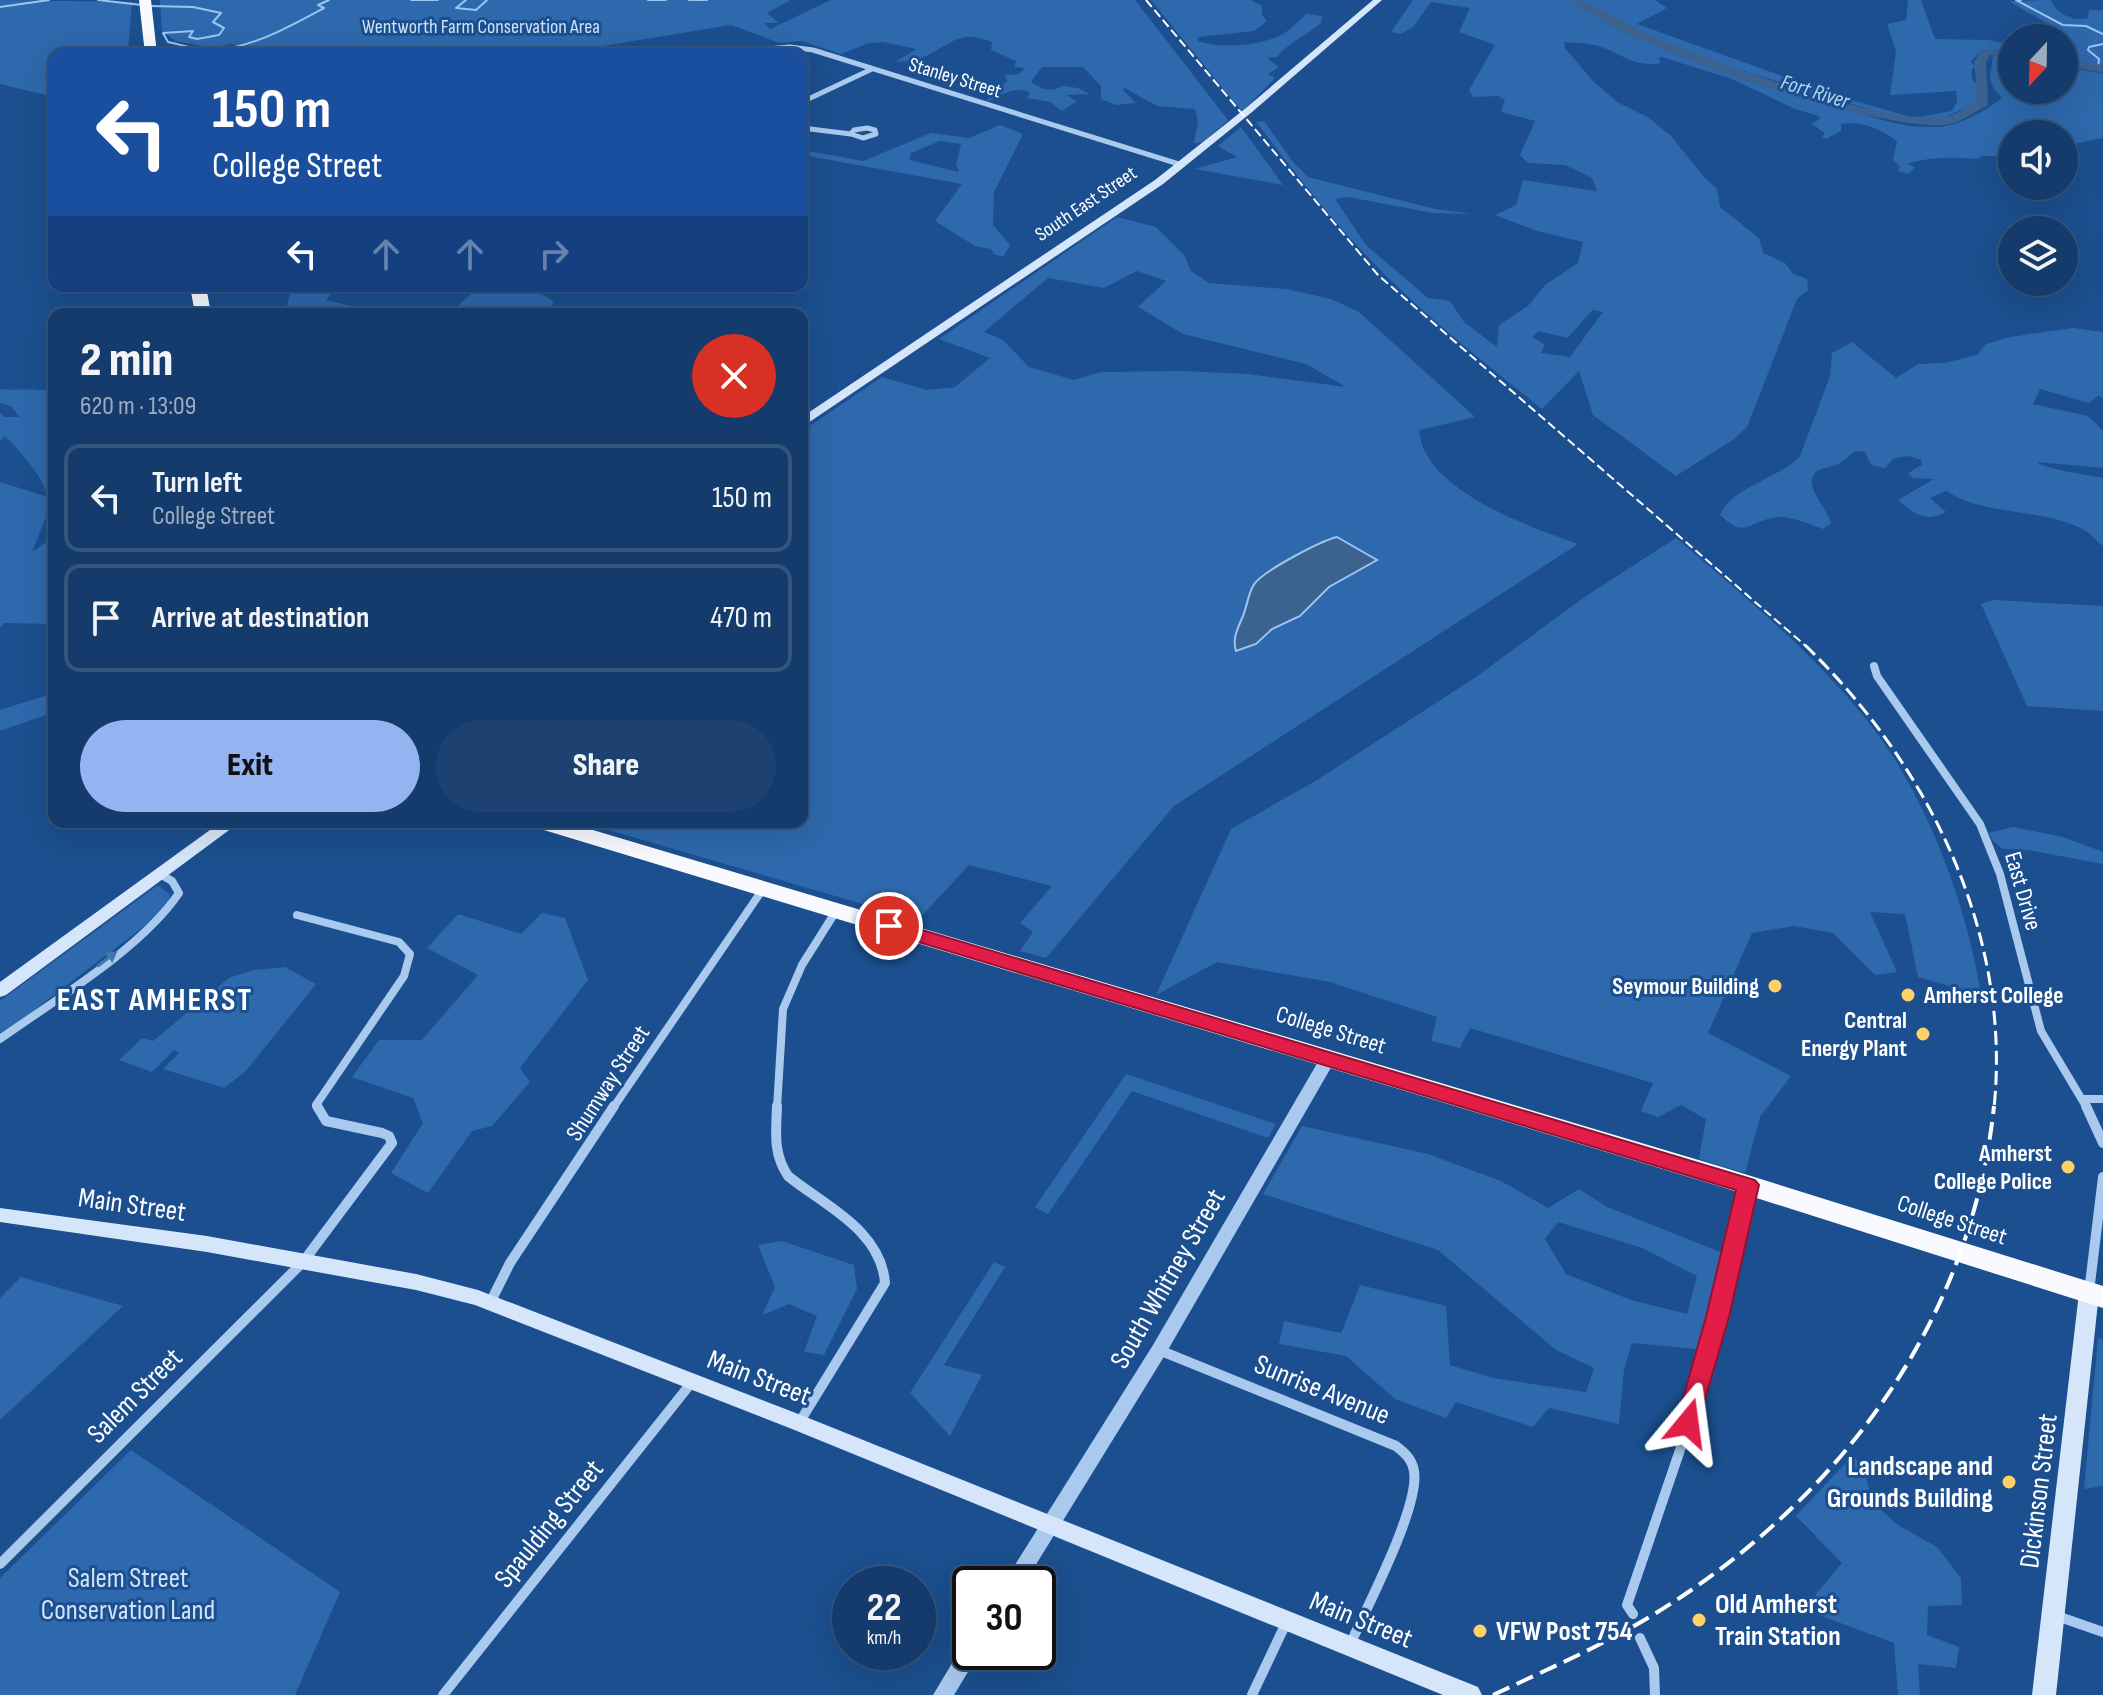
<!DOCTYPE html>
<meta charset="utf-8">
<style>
body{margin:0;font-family:"Sofia Sans Condensed",sans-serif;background:#1d4271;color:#f1f3f6;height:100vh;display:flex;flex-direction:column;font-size:30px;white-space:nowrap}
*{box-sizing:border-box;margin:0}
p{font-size:26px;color:#9dadc1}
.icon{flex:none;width:44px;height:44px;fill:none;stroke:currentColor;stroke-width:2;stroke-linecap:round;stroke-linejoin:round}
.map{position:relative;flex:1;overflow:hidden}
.sheet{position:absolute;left:48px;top:308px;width:760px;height:520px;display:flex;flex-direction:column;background:#143b6b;border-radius:16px;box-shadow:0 8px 32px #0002,0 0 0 2px #33557e}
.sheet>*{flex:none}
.guide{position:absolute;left:48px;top:48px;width:760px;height:244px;border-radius:16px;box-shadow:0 8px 32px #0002,0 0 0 2px #33557e;background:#1a4fa0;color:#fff;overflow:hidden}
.needle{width:52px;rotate:202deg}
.fabs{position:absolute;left:1998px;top:24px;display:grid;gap:16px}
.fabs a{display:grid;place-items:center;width:80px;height:80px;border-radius:50%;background:#143b6b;box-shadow:0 8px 32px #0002,0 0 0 2px #33557e;font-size:40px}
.speed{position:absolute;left:832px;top:1566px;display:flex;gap:16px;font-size:40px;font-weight:700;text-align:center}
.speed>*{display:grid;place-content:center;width:104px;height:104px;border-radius:50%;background:#143b6b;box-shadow:0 8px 32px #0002,0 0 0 2px #33557e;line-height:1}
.speed small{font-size:20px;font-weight:400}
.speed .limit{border:4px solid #111;border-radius:12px;background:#fff;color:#111}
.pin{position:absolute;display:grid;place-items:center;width:68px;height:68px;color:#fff;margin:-34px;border:4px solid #fff;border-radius:50%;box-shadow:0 2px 8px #0007}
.me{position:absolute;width:88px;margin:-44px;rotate:16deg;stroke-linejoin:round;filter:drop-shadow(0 0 6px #0008)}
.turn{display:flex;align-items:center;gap:28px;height:168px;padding:0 32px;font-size:36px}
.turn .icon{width:104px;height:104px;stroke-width:2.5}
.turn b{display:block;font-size:56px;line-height:68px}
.lanes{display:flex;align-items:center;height:76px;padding:0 32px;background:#0003;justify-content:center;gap:40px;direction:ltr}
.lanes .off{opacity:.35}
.round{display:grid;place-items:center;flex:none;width:84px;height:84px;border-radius:42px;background:#1d4271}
.summary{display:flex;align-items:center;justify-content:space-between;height:136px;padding:0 32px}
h1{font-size:48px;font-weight:800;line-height:60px}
.primary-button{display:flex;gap:16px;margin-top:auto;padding:16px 32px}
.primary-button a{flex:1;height:92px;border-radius:48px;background:#95b2f1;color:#111;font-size:32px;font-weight:800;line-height:92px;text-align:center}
.primary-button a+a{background:#1d4271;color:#f1f3f6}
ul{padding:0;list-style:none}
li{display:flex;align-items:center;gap:24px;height:108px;margin:0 16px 12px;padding:0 16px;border:4px solid #33557e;border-radius:16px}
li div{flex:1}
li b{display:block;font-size:30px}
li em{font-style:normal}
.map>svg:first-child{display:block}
</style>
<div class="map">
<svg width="2103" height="1695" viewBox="0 0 2103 1695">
<rect width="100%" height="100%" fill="#1b4f8f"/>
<path fill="#2e69ad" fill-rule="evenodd" d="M0,0L132,2L128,49L131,54H54V72L44,75L54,78V97L0,84Z
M160,0H791L767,13L779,23H764L770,29L831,0H1135L1228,120L1203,142L1194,143L1198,122L1195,109L1157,106L1125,88L1123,90L1136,103L1116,105L1101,99V86L1083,67H1042L1031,82C1041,89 1051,93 1062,86L1078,88L1089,94L1066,95L1077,101L1062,111L1050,102L1027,98L1030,93C1014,84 1001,97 985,102L1007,81L1005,75L1019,74L1025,68L1014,67L1016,61L991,50L992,42C958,28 950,46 921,58C913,61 903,61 895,62L917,49L883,42L869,43L841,54L802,41L780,43L731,25L554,54H265L270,51L230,44L214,48L175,41L162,31Z
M1151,0H1251L1262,6V15L1267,21L1254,31L1198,37V41C1221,49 1260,46 1281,35C1291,30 1298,21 1306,14L1322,16L1321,23C1307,35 1288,43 1277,57L1267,58L1279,67L1268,74L1275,78L1242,112Z
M1413,0H1655L1667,8L1637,24L1835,95L1907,116L1920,117L1952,111L1957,101L1956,91L1890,95L1896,51L1887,24L1906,20L1908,0H1921L1935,39L1989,40L2012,45V49L1981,51L1971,61L1973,65L1983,66L1973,68C1968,79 1977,82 1981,92L1976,103L1943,118H1898L1690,55L1651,38L1599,11L1591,12C1645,49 1736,73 1800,93C1845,106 1889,129 1936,127C1959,126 1984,112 2002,98C1985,80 1991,77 1993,55L2012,57V90H2064V66L2103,74V138L2064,146V134H2012V156H1982L1978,159C1954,157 1929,157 1907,164L1915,167L1908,174L1898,171L1900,166L1893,160L1897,141C1880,129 1863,121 1841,124V131L1826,139L1822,137L1825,133L1811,124L1820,119L1819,116L1795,109L1732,79L1662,57L1658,58L1661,63C1635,67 1626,57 1604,48C1593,43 1576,43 1564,42L1565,48L1593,81L1617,102L1649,118L1671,136L1703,176L1717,189L1720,207L1759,238L1763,253L1785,263L1793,274L1807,279L1808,290L1797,299L1747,427L1734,439L1676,476L1593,415L1579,371L1542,409C1480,359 1416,309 1362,251C1324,211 1290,166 1256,122L1264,121L1293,162L1308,177L1435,209L1472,214L1433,213L1348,197L1335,199L1366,245L1428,298L1450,301L1464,322L1497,347L1499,325L1528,306L1545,285L1578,263L1583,242L1537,231L1495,215L1516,205L1523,180L1597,191L1592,178L1565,165L1528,163L1520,155L1535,121L1501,112L1505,100L1498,96L1473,97L1469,90L1495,45L1459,32L1470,8L1431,2L1413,27L1401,34L1391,32ZM1593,310L1603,312L1570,357L1541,353L1545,345L1532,337L1539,331L1567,338Z
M2051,0C2056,14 2074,22 2088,18L2089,10H2103V66L2064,60V51L2071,50L2075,44C2066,30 2027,14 2010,1Z
M1000,125L1023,134L994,192L993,225L1010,245L1004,256L995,255L991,249L975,246L935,221L962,184L802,155V150L863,161L931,133L969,138ZM940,141L961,144L956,164L959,172L909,160L911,153Z
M1241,127L1283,185L1195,169L1237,157L1218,146Z
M1117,217L1156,227L1184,255L1191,271L1209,283L1286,289L1331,299L1359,312L1475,417L1419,430C1423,490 1530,527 1578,544L1174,806L1046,958L1020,951L1033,932L1020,923L1052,886L969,865L918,920L581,822H802V431L882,377L927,390L955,387L990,358L939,339ZM1137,271L1166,281L1138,307L1183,334L1306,364L1346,387L1247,374L1182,371L1101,372L1074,380L1029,367L1003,340L984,332L1048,278L1104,288Z
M292,286H338L326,300L383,314H307L304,306H287Z
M480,286H528L553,301L552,314H449Z
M2073,328L2103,332V399L2099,395L2089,403L2040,389L2033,404L2088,416L2103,431V468L2037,462C2045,470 2088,474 2103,478V546C2096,541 2091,533 2084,530C2041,507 1987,517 1946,491L1930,498L1946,512C1924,523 1916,514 1898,500L1934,479L1913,478L1908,473L1922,465L1921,460L1909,456L1894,458L1885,468L1871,465L1865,452L1855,451C1850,455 1845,460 1840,463C1833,467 1822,467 1816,472C1801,486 1830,510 1831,524L1823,529C1808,524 1788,514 1772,518C1747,523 1745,539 1720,515C1729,488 1782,477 1800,456L1830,376L1832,353L1852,342L1896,378L1918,364L1944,363L1977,355L1986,344L2010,337Z
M0,389C14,391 44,387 54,393V521L50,507L32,552L49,540L54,524V624L4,623L0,628V482L48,497C42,474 21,453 5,436L0,441V413L5,417H19L12,407L0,403Z
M1676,538C1745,597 1817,655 1872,727C1928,799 1967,906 1981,995L1918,977L1905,914L1870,912L1897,972L1875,975L1833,933L1794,926L1752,933L1708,1033L1791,1076L1760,1117L1745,1173L1699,1159L1706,1119L1681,1105L1658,1117L1641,1111L1653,1083L1470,1028L1460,1048L1431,1041L1437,1017L1330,982L1217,962L1156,995L1231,829L1317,780L1476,677L1583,598Z
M1993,600L2103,606V711L2027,706L1981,604Z
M54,693V712L0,731V710Z
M2013,827L2063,837L2103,852V864L2028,850L2003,849L1993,841L1989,833Z
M158,885L170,895L168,904L159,915L0,1036V1001Z
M542,913L565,918L588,980L520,1068L530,1082L492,1126L472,1131L428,1193L391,1173L423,1123L413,1098L352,1077L379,1040H422L478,975L427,948L458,914L521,934Z
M285,967L316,984L245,1072L224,1088L163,1069L179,1053L174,1050L152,1072L119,1060L142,1038L153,1041L229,978L253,970Z
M1126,1074L1276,1124L1268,1138L1132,1091L1048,1214L1035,1207Z
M1302,1126L1428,1154L1501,1181L1548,1208L1579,1189L1607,1207L1723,1253L1697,1349L1632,1343L1624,1369L1619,1424L1549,1408L1533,1427L1456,1402L1446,1418L1395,1399L1346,1356L1279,1344L1284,1321L1341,1333L1360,1285L1446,1306L1450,1365L1493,1378L1586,1392L1594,1368L1556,1350L1438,1250L1263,1194ZM1558,1222L1642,1248L1697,1276L1687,1314L1631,1300L1566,1274L1545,1239Z
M782,1241L854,1265L857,1289L824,1355L804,1352L817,1316L789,1304L762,1315L775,1287L758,1245Z
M994,1262L1005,1267L944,1365L982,1375L950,1436L910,1393Z
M21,1277L123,1306L0,1420V1298Z
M2098,1338L2103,1339V1486L2084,1489Z
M131,1450L340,1592L295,1695H0V1578Z
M1853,1455L1865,1472L1872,1502L1898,1525L1937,1547L1961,1578L1962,1605L1928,1606L1927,1635L1959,1647L1956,1668L1918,1664L1920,1695H1898L1894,1643L1808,1611L1816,1594L1842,1563L1796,1516Z"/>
<path fill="#3c6290" stroke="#9cc4f0" stroke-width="2" d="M1337,537L1377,560L1329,587L1300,616L1272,629L1256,644L1236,651C1232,638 1238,628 1243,616C1247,606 1248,595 1253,586C1260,572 1321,541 1337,537Z"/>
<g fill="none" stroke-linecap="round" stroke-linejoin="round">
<path stroke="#9cc4f0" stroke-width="2" d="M98,0L142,5
M411,0H438
M466,0L456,8L476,10L487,0
M648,0H666
M689,0H707
M2021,0H2016L2063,25L2086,26L2103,34
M150,6L193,7L221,13L213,22L224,28L219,35L197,39L189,37L193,31L163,33L168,42C182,45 197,50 212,50C250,49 291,26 324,8L318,5L329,0
M0,7L49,0
M2098,68L2099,59L2088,50L2089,47L2103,44"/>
<path fill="#3c6290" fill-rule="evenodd" d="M1570,0C1594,0 1624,24 1647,34C1706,58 1888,129 1945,117C1957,115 1968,106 1978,100L1974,62L1982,49H2012V55H1990L1986,62L1988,105C1974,112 1960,123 1944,125C1876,131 1621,46 1570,0Z
M2064,59L2103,65V73L2064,65Z"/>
<path stroke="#a9c9ee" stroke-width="5" d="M714,54L790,47L813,50L1182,165
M802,102L872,69
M802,128L851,134
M867,128L875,130L876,134L863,138L851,134L854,130Z"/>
<path stroke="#a9c9ee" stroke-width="8" d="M1874,666L1877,676L1980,824L2000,874L2041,1031L2087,1108
M297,915L399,942L410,954L404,976L316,1105L318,1108
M0,1039C56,999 141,949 179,893L172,881L160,874
M2082,1099H2103
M613,1108L763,889
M777,1108L783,1009L802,965L836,911"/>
<path stroke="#a9c9ee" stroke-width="10" d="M777,1106C776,1133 773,1154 788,1176C825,1206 881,1230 885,1283L799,1423
M2086,1106L2103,1143
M2089,1292L2103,1177
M490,1303L510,1263L614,1106
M1159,1350L1396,1446C1405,1453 1412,1459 1414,1471C1420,1507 1366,1608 1350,1645
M0,1564L303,1262L392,1143L389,1136L382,1133L326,1121L317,1106
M1633,1614L1627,1605L1680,1450L1748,1186
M2054,1615L2103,1632
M1640,1638L1654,1668L1655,1695
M443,1695L692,1382
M1252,1695L1287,1621"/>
<path fill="#a9c9ee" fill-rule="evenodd" d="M1328,1053L1334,1055L1336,1059L1165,1355L1024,1584H1003L1153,1345L1322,1055Z
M970,1643V1652H980L954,1695H933L963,1645Z"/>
<path fill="#d6e6fa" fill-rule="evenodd" d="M1373,0H1382L1252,112L1163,184L802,427V417L1155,180L1246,108Z
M221,822H240L6,995L0,997V982Z
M0,1208L207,1236L416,1274L478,1290L806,1417L1478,1687L1482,1695H1443L792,1429L475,1305L416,1290L207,1252L0,1222Z
M2089,1285L2096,1287L2099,1293L2056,1695H2032L2079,1293L2082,1287Z"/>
<path fill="#f8faff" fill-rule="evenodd" d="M139,0H151L157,54H145Z
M190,286H206L211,314H195Z
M531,822H566L1722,1167L2103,1286V1308L1722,1187L534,827Z"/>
<path stroke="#fff" stroke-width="2" stroke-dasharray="9 4" stroke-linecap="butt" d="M1146,0L1378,275L1807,647"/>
<path stroke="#fff" stroke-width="3" stroke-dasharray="14 6" stroke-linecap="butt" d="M1805,645C1928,764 2012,934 1994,1108"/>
<path stroke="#fff" stroke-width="4" stroke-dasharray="18 8" stroke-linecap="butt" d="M1493,1695C1548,1669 1604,1645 1656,1613C1839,1500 1971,1323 1994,1106"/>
</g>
<defs><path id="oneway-solid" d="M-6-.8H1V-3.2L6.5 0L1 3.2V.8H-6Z" transform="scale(2)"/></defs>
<use fill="#4674ac" href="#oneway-solid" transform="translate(107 959) rotate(-37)"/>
<path fill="#e11d48" stroke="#92132f" stroke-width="2" d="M889,920L1755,1180L1759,1185L1729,1317L1696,1430L1688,1433L1680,1430L1676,1423L1706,1317L1736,1190L882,931L880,926Z"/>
<g fill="#ffd166" stroke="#1b4f8f" stroke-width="3">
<circle cx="1775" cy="986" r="8"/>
<circle cx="1908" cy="995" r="8"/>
<circle cx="1923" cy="1034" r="8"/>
<circle cx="2068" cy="1167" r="8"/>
<circle cx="2009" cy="1482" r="8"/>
<circle cx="1699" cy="1620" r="8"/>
<circle cx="1480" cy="1631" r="8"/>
</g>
<g text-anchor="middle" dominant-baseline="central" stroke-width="6" stroke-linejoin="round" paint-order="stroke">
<g font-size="20" fill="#cfe3fa" stroke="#1b4f8f">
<text x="481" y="27">Wentworth Farm Conservation Area</text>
</g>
<g font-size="20" fill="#fff" stroke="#1b4f8f">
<text transform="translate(955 78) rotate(17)">Stanley Street</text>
<text transform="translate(1086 204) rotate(-34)">South East Street</text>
</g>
<g font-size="22" font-style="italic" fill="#b5d3f5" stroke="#1b4f8f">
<text transform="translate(1815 92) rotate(17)">Fort River</text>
</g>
<g font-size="24" fill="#fff" stroke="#1b4f8f">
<text transform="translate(2023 891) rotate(74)">East Drive</text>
<text transform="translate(1331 1030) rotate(17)">College Street</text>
<text transform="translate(608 1083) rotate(-57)">Shumway Street</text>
<text transform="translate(1952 1220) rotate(18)">College Street</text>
</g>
<g font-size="24" font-weight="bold" fill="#fff" stroke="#1b4f8f" text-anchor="end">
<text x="1759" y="986">Seymour Building</text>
<text x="1924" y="995" text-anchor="start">Amherst College</text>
<text x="1907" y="1020">Central<tspan x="1907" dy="28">Energy Plant</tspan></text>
<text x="2052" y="1153">Amherst<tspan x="2052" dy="28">College Police</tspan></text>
</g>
<g font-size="28" fill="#fff" stroke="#1b4f8f">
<text transform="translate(132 1205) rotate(8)">Main Street</text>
<text transform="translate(1168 1279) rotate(-60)">South Whitney Street</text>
<text transform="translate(759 1378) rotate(21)">Main Street</text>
<text transform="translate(1322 1390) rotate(22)">Sunrise Avenue</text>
<text transform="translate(135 1396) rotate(-45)">Salem Street</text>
<text transform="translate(2039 1491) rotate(-83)">Dickinson Street</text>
<text transform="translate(549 1524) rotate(-51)">Spaulding Street</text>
<text transform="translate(1361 1620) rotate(22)">Main Street</text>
</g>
<g font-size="28" font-weight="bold" fill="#fff" stroke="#1b4f8f" text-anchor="start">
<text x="1993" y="1466" text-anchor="end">Landscape and<tspan x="1993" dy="32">Grounds Building</tspan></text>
<text x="1715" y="1604">Old Amherst<tspan x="1715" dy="32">Train Station</tspan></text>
<text x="1496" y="1631">VFW Post 754</text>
</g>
<g font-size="28" fill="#cfe3fa" stroke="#1b4f8f">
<text x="128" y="1578">Salem Street<tspan x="128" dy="32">Conservation Land</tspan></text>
</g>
<g font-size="32" font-weight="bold" letter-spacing="2" fill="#fff" stroke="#1b4f8f">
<text x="155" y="1000">EAST AMHERST</text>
</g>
</g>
</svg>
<div class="fabs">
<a><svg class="needle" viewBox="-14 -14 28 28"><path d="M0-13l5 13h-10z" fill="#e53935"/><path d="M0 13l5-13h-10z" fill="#9dadc1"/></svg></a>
<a><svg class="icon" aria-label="sound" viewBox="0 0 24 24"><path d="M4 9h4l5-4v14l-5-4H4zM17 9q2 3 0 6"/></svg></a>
<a><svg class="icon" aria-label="layers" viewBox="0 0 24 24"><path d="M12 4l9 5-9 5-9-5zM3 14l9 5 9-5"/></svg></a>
</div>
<div class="speed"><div>22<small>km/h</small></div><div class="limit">30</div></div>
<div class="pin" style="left:889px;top:926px;background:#d93025"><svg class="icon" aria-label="arrive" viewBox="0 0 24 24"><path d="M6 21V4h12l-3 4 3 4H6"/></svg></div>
<svg class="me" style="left:1688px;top:1423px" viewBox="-20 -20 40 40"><path d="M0-17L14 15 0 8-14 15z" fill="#e11d48" stroke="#fff" stroke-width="4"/></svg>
<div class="guide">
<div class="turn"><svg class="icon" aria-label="left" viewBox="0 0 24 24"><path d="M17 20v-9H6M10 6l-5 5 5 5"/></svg><div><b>150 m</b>College Street</div></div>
<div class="lanes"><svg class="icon" aria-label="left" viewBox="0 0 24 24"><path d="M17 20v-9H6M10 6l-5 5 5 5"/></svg><svg class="icon off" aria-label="ahead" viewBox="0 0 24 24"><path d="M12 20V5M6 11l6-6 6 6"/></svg><svg class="icon off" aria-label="ahead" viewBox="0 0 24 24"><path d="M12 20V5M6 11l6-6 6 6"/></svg><svg class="icon off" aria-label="right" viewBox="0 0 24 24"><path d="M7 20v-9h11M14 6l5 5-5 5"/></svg></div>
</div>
<section class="sheet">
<div class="summary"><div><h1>2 min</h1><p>620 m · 13:09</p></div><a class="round" style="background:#d93025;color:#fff"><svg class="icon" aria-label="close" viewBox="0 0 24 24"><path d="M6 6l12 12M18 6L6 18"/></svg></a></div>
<ul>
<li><svg class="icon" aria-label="left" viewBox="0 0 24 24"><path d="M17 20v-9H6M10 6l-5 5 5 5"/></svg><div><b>Turn left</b><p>College Street</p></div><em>150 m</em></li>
<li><svg class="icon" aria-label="arrive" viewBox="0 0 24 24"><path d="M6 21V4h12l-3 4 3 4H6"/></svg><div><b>Arrive at destination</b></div><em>470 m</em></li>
</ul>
<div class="primary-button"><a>Exit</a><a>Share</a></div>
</section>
</div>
